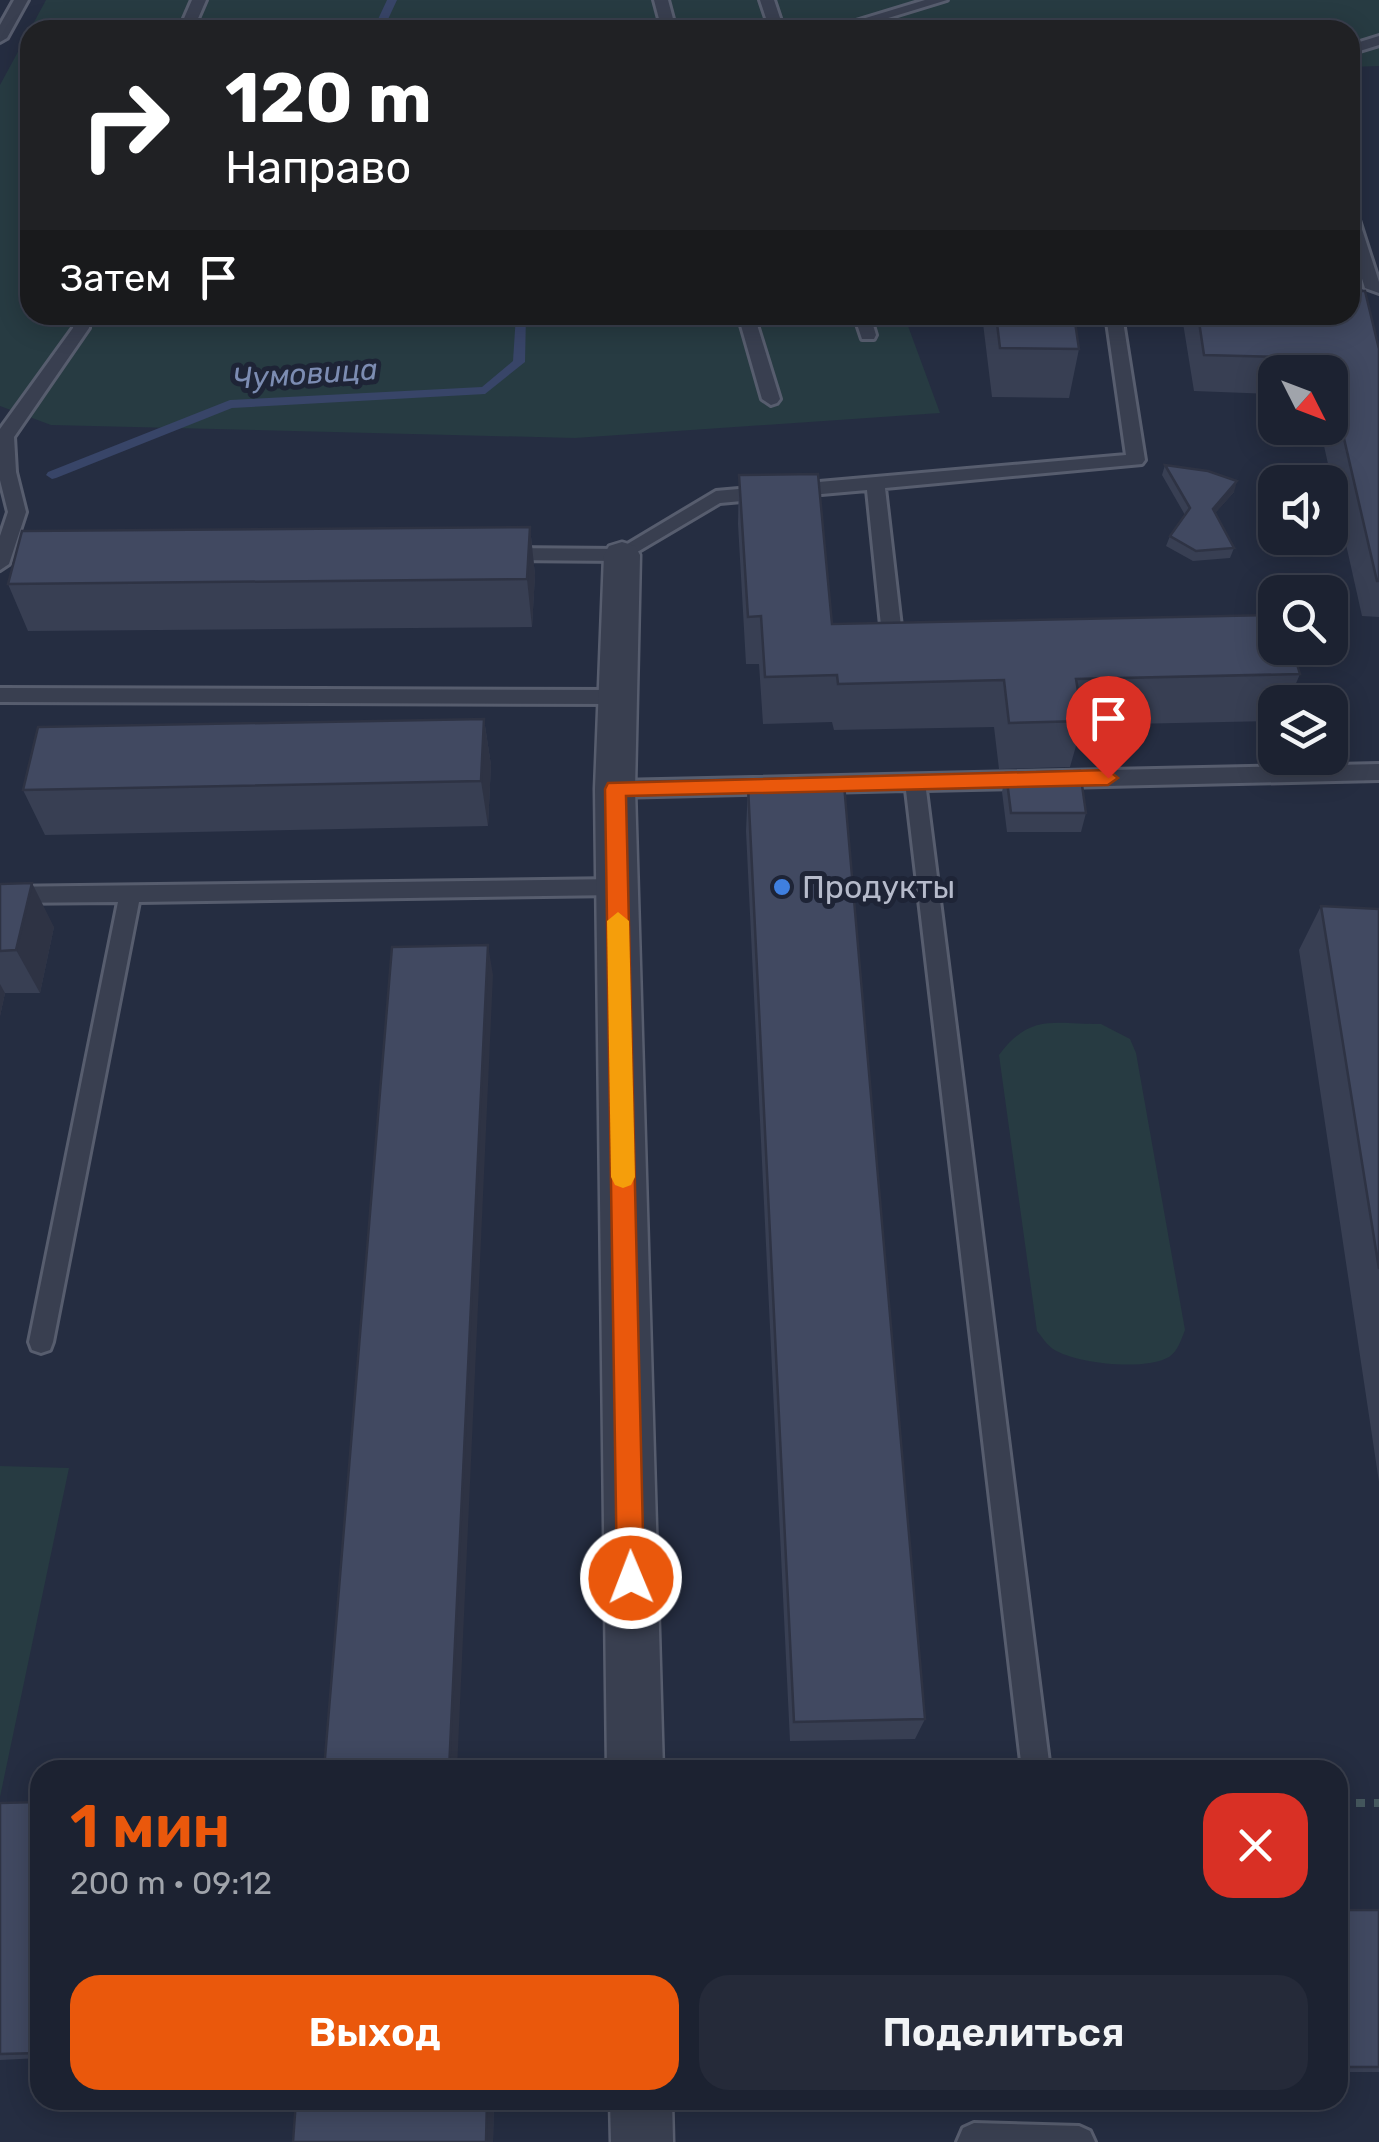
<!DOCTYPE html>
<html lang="ru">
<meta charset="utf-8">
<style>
body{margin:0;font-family:Rubik,sans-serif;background:#252a39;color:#f1f3f6;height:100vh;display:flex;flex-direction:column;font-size:38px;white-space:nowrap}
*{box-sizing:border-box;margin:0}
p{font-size:32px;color:#a0a4ab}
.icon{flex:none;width:55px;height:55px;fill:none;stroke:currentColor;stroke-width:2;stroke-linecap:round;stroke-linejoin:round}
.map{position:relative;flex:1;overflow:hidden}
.sheet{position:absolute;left:30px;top:1760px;width:1318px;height:350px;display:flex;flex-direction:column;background:#1c2231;border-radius:30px;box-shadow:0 5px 25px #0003,0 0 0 2px #3a3f4d}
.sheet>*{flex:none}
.hud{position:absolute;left:20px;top:20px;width:1340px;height:305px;border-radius:30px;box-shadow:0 5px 25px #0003,0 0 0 2px #3a3f4d;background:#202124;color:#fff;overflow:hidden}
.needle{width:65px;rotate:132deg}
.controls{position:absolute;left:1258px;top:355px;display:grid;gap:20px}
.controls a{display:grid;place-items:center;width:90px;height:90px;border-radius:20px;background:#1c2231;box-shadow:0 5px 25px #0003,0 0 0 2px #3a3f4d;font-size:50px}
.pin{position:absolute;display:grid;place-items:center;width:85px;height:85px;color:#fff;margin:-102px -42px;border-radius:50% 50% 50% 0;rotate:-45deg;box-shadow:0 0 10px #0007}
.pin .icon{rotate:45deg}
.me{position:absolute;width:110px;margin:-55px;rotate:359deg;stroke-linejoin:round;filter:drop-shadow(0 0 8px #0008)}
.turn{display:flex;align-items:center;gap:35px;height:210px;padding:0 40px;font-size:45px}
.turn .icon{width:130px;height:130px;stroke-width:2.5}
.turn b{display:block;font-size:70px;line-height:85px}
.then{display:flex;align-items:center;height:95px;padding:0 40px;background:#0003;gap:20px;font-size:38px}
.round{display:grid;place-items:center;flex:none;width:105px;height:105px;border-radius:30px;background:#252a39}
.head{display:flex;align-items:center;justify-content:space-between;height:170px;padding:0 40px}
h1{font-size:60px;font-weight:600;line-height:75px;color:#ea580c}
.cta{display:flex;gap:20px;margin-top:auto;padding:20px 40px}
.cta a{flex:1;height:115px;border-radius:30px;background:#ea580c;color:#fff;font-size:40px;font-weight:600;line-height:115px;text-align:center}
.cta a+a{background:#252a39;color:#f1f3f6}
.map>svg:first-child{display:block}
</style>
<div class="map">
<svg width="1379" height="2142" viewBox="0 0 1379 2142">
<rect width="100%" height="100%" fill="#252d41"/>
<path fill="#273b42" d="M46,0H1379V66L1350,67V30H30V315H904L940,413L575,438L51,425L0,406V85Z
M1101,1024L1130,1039L1136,1053L1185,1330C1181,1340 1178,1351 1169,1357C1145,1371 1076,1364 1053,1349C1047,1345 1042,1337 1037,1331L999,1055C1030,1013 1054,1024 1101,1024Z
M0,1466L69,1468L0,1797Z"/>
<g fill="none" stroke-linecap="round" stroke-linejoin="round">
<path fill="#384568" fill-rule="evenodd" d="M387,0H397L383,30H373Z
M516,315H526L525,362L485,394L232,408L56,478L52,479L46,475L48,472L230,400L482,387L513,361Z"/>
<defs>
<path id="lane" d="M14,0H28L7,38L0,42V25Z
M192,0H206L193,30H179Z
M654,0H668L676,30H662Z
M760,0H774L784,30H770Z
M925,0H947L849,30H826Z
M1379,36V45L1350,54V45Z
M1350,212L1358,217L1379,282V293L1365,288L1350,241Z
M74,315H90L89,328L14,437L16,472L26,512L9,564L0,570V536L8,512L0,480V429L73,328Z
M738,315H754L780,399L777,403L771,405L762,399Z
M854,315H870L876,335L874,339H862Z
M1106,315H1122L1145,460L1142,464L885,488L902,635L899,640L892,642L882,635L867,490L720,503L622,561L506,560L497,554L506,548L619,549L716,491L1126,455Z
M0,688L618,690L628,697L618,704L0,702Z
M1379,764V780L926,790L1050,1770H1022L906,790L615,797L605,789L615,781Z
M617,879L628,887L617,895L139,902L53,1342L50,1350L41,1353L32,1350L29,1342L118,902L0,903V887Z
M974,2123L1079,2126L1090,2131L1095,2142H957L963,2128Z"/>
<path id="street" d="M622,542L635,546L640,555L635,789L663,1770H607L595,789L604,555L609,546Z
M610,2100H672L673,2142H611Z"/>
</defs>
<use href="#lane" stroke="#575d6e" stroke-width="6"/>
<use href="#street" stroke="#575d6e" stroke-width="5"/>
<path stroke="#45585e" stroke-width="8" stroke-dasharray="9 9" stroke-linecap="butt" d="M1338,1803H1379"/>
<use href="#lane" fill="#393f50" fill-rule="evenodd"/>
<use href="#street" fill="#393f50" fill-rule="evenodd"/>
</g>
<path fill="#383f53" d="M982,315H1074L1079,349L1069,398L992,397Z
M1185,315H1350L1379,349V617L1362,616L1320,428H1330V372H1275V394L1194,391L1183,323Z
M1165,465L1234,492L1215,513L1234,548L1230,558L1193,561L1166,546L1170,536L1185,515L1162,475Z
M739,475L832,624L1300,674L1288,702H1275V721L1082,725L1070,767L999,769L994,727L834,730L832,722L763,724L759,664H746L738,524Z
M530,527L535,575L532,627L28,631L8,584Z
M484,719L491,765L488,826L45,835L23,790Z
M1006,773L1086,813L1081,832H1007L1002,792Z
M748,786L925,1719L915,1739L790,1741L746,831Z
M0,884L54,927L40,993H5L0,1016Z
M1321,906L1379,909V1482L1299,950Z
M40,1802V2058L0,2060V1803Z
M1338,1910H1379V2072H1338Z
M222,2100H494L493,2142L296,2100L237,2102Z"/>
<path fill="#2e3344" d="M1237,481L1234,492L1210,519L1213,509Z
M530,527L535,575L532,627L527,579Z
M484,719L491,765L488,826L481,781Z
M32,883L54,927L40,993L16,950Z
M488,945L493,975L457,1770H449Z
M0,984L5,993L0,1016Z
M487,2100H494L493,2142H486Z"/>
<path fill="#414961" stroke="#2e3344" stroke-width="2.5" d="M1350,291H1365L1379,349V581H1377L1330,378V372H1329L1325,358L1204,355L1198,315H1350Z
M996,315H1074L1079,349L1000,348Z
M1165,465L1208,471L1237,481L1213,509L1234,548L1196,551L1170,536L1190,508Z
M818,474L832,624L1275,615V648H1292L1300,674L1076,679L1083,721L1009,723L1004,680L838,684L837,675L765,677L761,616L748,617L739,475Z
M530,527L527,579L8,584L22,531Z
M484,719L481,781L23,790L38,727Z
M1080,771L1086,813H1011L1006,773Z
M844,784L925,1719L794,1722L748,786Z
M32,883L16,950L0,951V884Z
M1321,906L1379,909V1269Z
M488,945L449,1770H324L392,947Z
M40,1802V2053L0,2054V1803Z
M1338,1910H1379V2067H1338Z
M296,2100H487L486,2142H293Z"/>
<path fill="#ea580c" stroke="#983908" stroke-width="2.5" d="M1108,770L1118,778L1108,785L626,796L644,1578L640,1588L631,1592L621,1588L617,1578L605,789L608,783Z"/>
<path fill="#f59e0b" d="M618,912L629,921L635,1177L631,1185L623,1188L615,1185L611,1177L607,921Z"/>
<circle fill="#3f7fe0" stroke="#1e2436" stroke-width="4" cx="782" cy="887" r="10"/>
<g text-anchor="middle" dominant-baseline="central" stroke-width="10" stroke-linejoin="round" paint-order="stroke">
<g font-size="30" font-style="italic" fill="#7c8cb2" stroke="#1e2436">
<text transform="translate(305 374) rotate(-4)">Чумовица</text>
</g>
<g font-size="32" fill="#b6bbcb" stroke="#1e2436" text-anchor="start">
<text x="802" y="887">Продукты</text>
</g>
</g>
</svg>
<div class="controls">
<a><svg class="needle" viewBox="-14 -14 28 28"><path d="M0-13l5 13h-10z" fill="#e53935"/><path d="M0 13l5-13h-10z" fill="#a0a4ab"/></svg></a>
<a><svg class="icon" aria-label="sound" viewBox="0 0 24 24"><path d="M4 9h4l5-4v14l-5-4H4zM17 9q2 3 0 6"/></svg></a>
<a><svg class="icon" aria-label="search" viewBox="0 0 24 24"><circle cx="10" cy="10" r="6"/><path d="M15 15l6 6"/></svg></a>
<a><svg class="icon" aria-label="layers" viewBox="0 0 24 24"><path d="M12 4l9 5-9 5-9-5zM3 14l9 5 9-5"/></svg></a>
</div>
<div class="pin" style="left:1108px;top:778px;background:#d93025"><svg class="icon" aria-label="arrive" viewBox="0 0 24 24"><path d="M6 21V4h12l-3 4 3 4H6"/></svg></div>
<svg class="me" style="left:631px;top:1578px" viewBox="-20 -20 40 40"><circle r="17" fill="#ea580c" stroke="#fff" stroke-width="3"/><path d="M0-11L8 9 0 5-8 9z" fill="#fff"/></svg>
<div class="hud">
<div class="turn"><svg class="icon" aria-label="right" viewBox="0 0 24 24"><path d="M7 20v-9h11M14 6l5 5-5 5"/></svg><div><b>120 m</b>Направо</div></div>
<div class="then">Затем<svg class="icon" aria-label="arrive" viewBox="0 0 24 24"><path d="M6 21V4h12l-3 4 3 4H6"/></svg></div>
</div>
<section class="sheet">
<div class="head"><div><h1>1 мин</h1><p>200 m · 09:12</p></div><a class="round" style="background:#d93025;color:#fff"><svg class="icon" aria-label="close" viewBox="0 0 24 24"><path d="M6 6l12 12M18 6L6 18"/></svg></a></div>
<div class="cta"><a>Выход</a><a>Поделиться</a></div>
</section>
</div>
